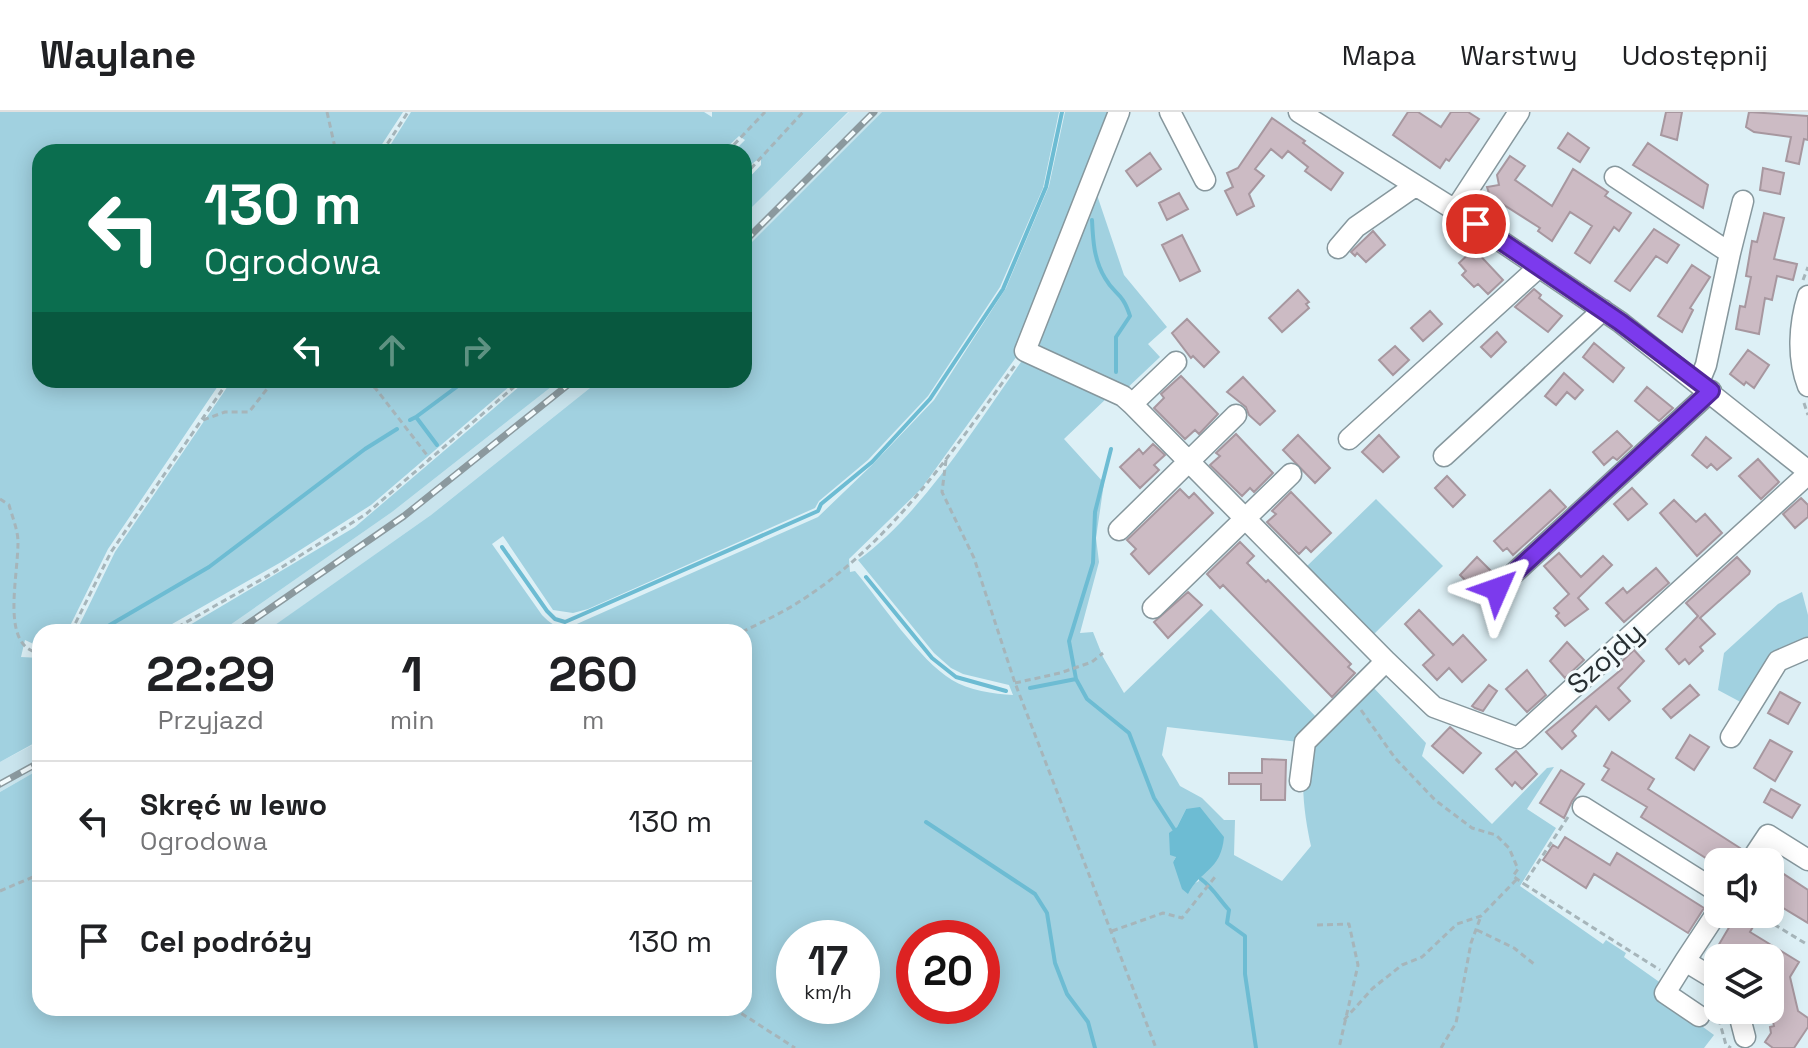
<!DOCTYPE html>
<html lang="pl">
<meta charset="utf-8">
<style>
body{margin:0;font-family:"Space Grotesk",sans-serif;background:#f2f2f2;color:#202124;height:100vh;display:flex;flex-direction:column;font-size:30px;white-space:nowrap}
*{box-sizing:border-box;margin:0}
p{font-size:26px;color:#757577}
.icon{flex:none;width:44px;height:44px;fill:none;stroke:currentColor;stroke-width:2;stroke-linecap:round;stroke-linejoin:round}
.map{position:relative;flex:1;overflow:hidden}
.drawer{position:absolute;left:32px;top:512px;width:720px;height:392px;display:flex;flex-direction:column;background:#fff;border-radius:24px;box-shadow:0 4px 20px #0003}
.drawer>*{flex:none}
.top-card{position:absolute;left:32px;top:32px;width:720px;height:244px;border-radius:24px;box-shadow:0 4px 20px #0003;background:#0b6e4f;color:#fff;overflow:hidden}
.tools{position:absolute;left:1704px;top:736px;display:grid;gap:16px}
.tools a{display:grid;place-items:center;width:80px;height:80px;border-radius:16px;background:#fff;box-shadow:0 4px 20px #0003;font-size:40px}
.speed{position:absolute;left:776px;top:808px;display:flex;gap:16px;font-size:40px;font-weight:700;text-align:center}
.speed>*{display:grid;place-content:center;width:104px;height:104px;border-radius:50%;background:#fff;box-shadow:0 4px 20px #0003;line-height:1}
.speed small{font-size:20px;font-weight:400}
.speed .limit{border:12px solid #d22;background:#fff;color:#111}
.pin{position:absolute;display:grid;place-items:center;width:68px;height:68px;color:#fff;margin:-34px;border:4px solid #fff;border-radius:50%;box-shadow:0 2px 8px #0007}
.me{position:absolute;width:88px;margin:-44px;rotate:47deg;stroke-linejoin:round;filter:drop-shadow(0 0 6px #0008)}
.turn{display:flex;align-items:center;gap:28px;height:168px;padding:0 40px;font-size:36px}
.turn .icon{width:104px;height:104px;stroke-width:2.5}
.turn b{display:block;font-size:56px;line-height:68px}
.lanes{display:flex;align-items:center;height:76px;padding:0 40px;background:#0003;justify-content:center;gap:40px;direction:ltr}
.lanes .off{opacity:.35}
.eta{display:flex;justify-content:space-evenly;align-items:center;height:136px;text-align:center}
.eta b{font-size:48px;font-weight:700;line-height:56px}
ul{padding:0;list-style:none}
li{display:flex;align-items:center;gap:24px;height:120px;padding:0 40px;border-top:2px solid #e0e0e0}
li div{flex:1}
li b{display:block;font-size:30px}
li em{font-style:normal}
header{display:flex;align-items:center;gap:48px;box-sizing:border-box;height:112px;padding:0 40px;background:#fff;border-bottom:2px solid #e0e0e0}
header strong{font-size:38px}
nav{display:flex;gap:44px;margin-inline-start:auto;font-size:28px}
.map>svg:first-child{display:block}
</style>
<header>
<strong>Waylane</strong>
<nav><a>Mapa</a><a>Warstwy</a><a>Udostępnij</a></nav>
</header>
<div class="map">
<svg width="1808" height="936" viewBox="0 0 1808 936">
<rect width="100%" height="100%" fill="#ddf0f6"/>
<path fill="#c9e4ed" d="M849,0H882L744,139V103Z
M560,268H600L431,403L274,514L265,520H220L392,400Z
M40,629V657L0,680V650Z"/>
<path fill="#a1d1e0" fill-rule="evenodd" d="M0,0H403L377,40H40V268H222L108,437L67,520H40V535L25,528L21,545L40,546V628L0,650Z
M411,0H704L712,5V0H848L744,103V71L761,53V45L744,58V40H733L745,28L739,24L722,40H386Z
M882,0H1059L1043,76L1000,175L928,284L868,348L819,389L815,396L588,497L573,501L553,498L503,424L492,432L542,503C551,512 557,517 570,515L818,405L871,354L934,288L1006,176L1049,74L1065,0H1109L1022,237L921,377L849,447L850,460L855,459C881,490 919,548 952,568C968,578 994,582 1013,583L1009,573L963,562L951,556L934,541L858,448C923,402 979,308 1026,243L1109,284L1064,327L1104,371L1096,426L1099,450L1080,521L1093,520L1103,545L1124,581L1211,497L1321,610L1299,630L1167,615L1162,643L1180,674L1202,686L1224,708H1235L1234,743L1282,769L1311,734C1305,707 1296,654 1313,630C1327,609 1353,591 1371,573L1426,631L1422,644L1492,712L1547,656L1554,655L1527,697L1556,716L1520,774L1603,832L1606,828L1626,841L1624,845L1665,874L1659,883L1714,923L1704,936H0V680L40,657V896H744V520H265L431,403L600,268H744V138ZM1186,697L1199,769L1193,772L1173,750L1176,745L1170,721L1177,715ZM794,826H862V894H794ZM914,826H982V894H914Z
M1096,80L1124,163L1167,215L1148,232L1160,245L1123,280L1029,239Z
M232,268H517L371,393L283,449L158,520H76L115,440Z
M527,268H560L392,400L220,520H178L355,415Z
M1376,387L1443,454L1372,524L1305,456Z
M1802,480L1808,503V530L1748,594L1718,578L1724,541L1778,492Z"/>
<path fill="#6dbcd3" d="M1200,695L1224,725C1221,759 1200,758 1188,782L1182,777L1173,750L1176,745L1170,743L1169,721L1177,715L1186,697Z"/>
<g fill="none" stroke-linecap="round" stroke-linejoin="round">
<path stroke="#6dbcd3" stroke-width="4" d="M1092,108C1093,129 1094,148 1105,166C1115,184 1122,179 1130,204L1116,225V260
M416,305L466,268
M410,308L416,305L437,333
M502,435L547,499L555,507L565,510L818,399L821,392L872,350L930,287L1003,177L1046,75L1062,0
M866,465L932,546L956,565L1006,579
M103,517L209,455L365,337L397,317
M1076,567L1069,529L1093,451L1095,400L1111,337
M1030,576L1076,567L1087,587L1129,621L1154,686L1174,717
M926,710L1035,782L1047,801L1055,851L1067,882L1088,910L1095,936
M1201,767C1213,776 1219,787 1229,798L1227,811L1245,824V862L1256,936"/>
</g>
<path fill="#ccbbc4" stroke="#a7979f" stroke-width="2" d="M1408,0H1418L1441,15L1451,0H1468L1479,7L1449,49L1446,47L1440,56L1393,23Z
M1666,0H1682L1677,28L1661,23Z
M1749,0L1808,4V28L1804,27L1799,52L1786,49L1791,25L1754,20L1746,15Z
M1272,6L1305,29L1303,31L1343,61L1331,78L1305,59L1308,55L1288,39L1282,46L1271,37L1255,57L1264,64L1249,82L1254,94L1237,103L1225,79L1233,75L1227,61L1238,56Z
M1568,21L1589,36L1580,50L1558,36Z
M1648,31L1708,73L1703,96L1633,53Z
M1150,41L1161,57L1137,74L1126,59Z
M1510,44L1525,54L1515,68L1552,94L1573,57L1608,80L1605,84L1631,101L1619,119L1614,115L1590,151L1575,141L1592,114L1570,100L1552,129L1538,119L1540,116L1490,84L1487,75L1499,73L1497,63Z
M1763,56L1784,61L1780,82L1760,78Z
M1179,81L1188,97L1167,108L1159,91Z
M1764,101L1784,106L1774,147L1797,152L1793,168L1777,164L1772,188L1765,186L1759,222L1736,217L1740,194L1745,195L1751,165L1746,164L1752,129L1757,130Z
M1654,117L1679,133L1667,151L1656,144L1630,179L1615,169Z
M1373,119L1385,133L1366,150L1357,141L1355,144L1351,140Z
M1182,123L1200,159L1180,169L1162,133Z
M1474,137L1503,168L1488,182L1478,172L1474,175L1462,163L1466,159L1459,151Z
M1692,153L1710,165L1690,196L1693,198L1682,220L1658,204Z
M1534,177L1541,183L1539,186L1562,204L1548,220L1515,195Z
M1298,178L1309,190L1306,192L1309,196L1282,220L1269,206Z
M1430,199L1442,212L1423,229L1411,216Z
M1187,207L1219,240L1204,255L1193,244L1191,246L1172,221Z
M1497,220L1506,230L1491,245L1481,235Z
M1594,231L1624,256L1613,270L1583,245Z
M1395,234L1409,248L1393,263L1379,248Z
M1748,238L1769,253L1754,276L1746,270L1744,273L1730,262Z
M1564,261L1583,278L1575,287L1567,280L1556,293L1545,284Z
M1181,264L1218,302L1199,322L1195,318L1185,327L1154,296L1164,286L1161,282Z
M1243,265L1275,299L1260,313L1249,303L1246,295L1227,280Z
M1647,275L1673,296L1659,309L1635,289Z
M1617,319L1632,334L1617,348L1613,345L1604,353L1593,340Z
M1236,322L1273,361L1254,380L1250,376L1242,384L1210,353L1220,344L1216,341Z
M1298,323L1330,356L1315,371L1283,338Z
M1379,323L1399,345L1383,360L1362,340Z
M1706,325L1731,346L1717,358L1711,352L1707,356L1692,343Z
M1153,332L1165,343L1154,353L1159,358L1140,376L1120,355L1139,337L1143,342Z
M1758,347L1779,370L1761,387L1739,364Z
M1447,364L1465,383L1453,395L1435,376Z
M1632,376L1647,392L1628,408L1614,392Z
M1180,377L1189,386L1194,381L1213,401L1149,462L1131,442L1136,437L1127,428Z
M1550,378L1566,395L1513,443L1507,436L1503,439L1494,429Z
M1291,380L1331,421L1311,440L1306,435L1299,442L1267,410L1276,402L1272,399Z
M1801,386L1808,393V405L1795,416L1783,402Z
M1674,388L1696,410L1705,402L1722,421L1697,444L1660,401Z
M1240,430L1254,444L1247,451L1266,470L1268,468L1351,552L1348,555L1355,561L1332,585L1223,473L1220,476L1207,462Z
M1559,441L1581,465L1603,444L1612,453L1578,486L1588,497L1565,514L1556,504L1559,501L1554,496L1569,482L1544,454Z
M1477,445L1493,461L1475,478L1460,463Z
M1737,445L1750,459L1749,462L1700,506L1715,522L1700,535L1703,539L1689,552L1685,547L1679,552L1666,537L1698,504L1686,491Z
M1656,456L1669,471L1624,510L1606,491L1623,476L1627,481Z
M1188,480L1202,493L1168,526L1154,510Z
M1419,498L1453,533L1463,523L1486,548L1462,570L1449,556L1437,568L1423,553L1434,543L1405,512Z
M1567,530L1584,548L1565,566L1550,549Z
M1634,538L1644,549L1618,576L1630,589L1609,608L1596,594L1572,619L1576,624L1562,637L1546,620L1622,557L1618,553Z
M1527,558L1546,583L1527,600L1506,577Z
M1489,573L1497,579L1483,599L1475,596L1472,594Z
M1690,573L1699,583L1671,606L1663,597Z
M1780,580L1800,591L1788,612L1768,601Z
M1450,615L1481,641L1463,661L1432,634Z
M1690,623L1709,635L1694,658L1676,646Z
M1770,628L1792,640L1775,669L1754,656Z
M1516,639L1537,662L1522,677L1515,670L1512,674L1496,657Z
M1612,640L1654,667L1648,677L1740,736L1731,750H1712L1641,705L1647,695L1602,668L1609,657L1604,654Z
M1262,647L1286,648L1285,688H1261V672H1229V661H1262Z
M1561,658L1584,672L1572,689L1564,706L1540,691Z
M1771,677L1800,693L1792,706L1764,690Z
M1565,725L1610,753L1617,741L1704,796L1688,821L1594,762L1586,776L1543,748L1553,733L1558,736Z
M1770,753L1808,778V811L1770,788Z
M1737,802H1748L1757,808L1750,820L1799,850L1790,865L1798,899L1808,906V915L1794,936H1773L1765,930L1771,921L1770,915L1774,914L1770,898V846H1740L1718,834Z"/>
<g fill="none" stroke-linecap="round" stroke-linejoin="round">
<defs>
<path id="minor" d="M1119,0L1025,239L1123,284L1132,292L1386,549
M1170,0L1205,68
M1299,0L1455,98L1620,210L1808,359
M1615,65L1730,141L1706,253L1699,270
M1455,98L1519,0
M1338,136L1356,115L1415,74
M1730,141L1743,89
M1808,184C1799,213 1797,246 1808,274
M1132,292L1176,250
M1349,327L1539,155
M1444,344L1603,198
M1119,418L1236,303
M1497,477L1711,279
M1153,496L1291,362
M1731,625L1778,549L1808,536
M1300,669L1305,630L1386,549L1434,595L1518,626L1808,362
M1583,695L1718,780
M1750,750L1768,723L1808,748
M1718,799L1685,849L1718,869
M1685,849L1665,881L1699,904
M1738,898L1745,925"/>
</defs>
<use href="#minor" stroke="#86979d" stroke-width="23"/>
<path stroke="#a6b5ba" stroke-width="3" stroke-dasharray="6 4" stroke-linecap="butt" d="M327,0L336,40
M382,40L408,0
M727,40L765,0
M744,64L803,0
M1803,168L1808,155
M366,268L376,277L430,347
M1804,291L1808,303
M203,308L225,300H249L274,268
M946,348L942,380L974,446L1015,571L1156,936
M0,387L9,393C12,404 18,418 18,430C18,467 0,536 40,541
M71,520L111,440L229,268
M169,520L271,462L366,402L522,268
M742,520C762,510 784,500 802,488C893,429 954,337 1016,252
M1015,571L1060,561L1092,550L1103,541
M1361,598L1395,646L1435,688L1472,716L1496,723L1509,736L1518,757L1513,764L1524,772
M1568,705L1524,772L1660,858
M0,779L40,762
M1757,802L1808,833
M1317,813L1349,812L1358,853L1339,936
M1477,818L1514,836L1534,852
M1112,819L1163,801L1182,806L1215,765
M1710,890L1715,893L1726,933L1731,936
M733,896L795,936
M1344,908L1373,876L1402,853L1422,845L1457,812L1481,804L1517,767
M1441,936L1456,911L1471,831L1481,804"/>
<use href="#minor" stroke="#fff" stroke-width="20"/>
<defs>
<path id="rail" d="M744,130L874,0
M236,520L404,404L574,268
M0,672L40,650"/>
</defs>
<use href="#rail" stroke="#8b999e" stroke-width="7"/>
<use href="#rail" stroke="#f3fbfd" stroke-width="4" stroke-dasharray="12" stroke-linecap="butt"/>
</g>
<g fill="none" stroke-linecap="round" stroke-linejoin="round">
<defs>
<path id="route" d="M1476,112L1620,210L1711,279L1497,477"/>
</defs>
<use href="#route" stroke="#51269a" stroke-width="20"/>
<use href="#route" stroke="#7c3aed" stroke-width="14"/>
</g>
<g text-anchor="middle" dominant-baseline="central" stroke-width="6" stroke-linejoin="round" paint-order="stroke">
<g font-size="28" fill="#293033" stroke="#f3fbfd">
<text transform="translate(1605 546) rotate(-42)">Szojdy</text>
</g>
</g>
</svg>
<div class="tools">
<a><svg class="icon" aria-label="sound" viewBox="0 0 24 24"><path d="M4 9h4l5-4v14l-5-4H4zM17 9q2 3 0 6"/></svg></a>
<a><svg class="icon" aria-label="layers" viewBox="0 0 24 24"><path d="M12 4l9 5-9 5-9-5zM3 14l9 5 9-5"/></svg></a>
</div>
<div class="speed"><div>17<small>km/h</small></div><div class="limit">20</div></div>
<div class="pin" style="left:1476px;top:112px;background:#d93025"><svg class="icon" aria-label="arrive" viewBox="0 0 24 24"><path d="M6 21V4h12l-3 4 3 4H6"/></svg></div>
<svg class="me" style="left:1497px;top:477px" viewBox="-20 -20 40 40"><path d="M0-17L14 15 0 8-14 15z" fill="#7c3aed" stroke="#fff" stroke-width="4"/></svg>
<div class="top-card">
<div class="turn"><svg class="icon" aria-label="left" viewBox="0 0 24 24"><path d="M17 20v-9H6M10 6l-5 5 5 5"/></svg><div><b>130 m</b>Ogrodowa</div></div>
<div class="lanes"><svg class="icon" aria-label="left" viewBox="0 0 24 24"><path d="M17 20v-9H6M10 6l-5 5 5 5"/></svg><svg class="icon off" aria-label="ahead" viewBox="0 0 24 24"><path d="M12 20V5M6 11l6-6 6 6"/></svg><svg class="icon off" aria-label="right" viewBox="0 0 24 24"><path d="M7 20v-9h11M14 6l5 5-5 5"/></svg></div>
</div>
<section class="drawer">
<div class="eta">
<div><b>22:29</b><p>Przyjazd</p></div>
<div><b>1</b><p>min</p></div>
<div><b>260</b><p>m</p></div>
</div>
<ul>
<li><svg class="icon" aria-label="left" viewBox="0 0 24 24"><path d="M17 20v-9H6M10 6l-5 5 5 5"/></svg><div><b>Skręć w lewo</b><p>Ogrodowa</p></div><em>130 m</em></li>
<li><svg class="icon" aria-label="arrive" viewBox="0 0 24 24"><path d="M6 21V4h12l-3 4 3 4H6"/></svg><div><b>Cel podróży</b></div><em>130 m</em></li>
</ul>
</section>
</div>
